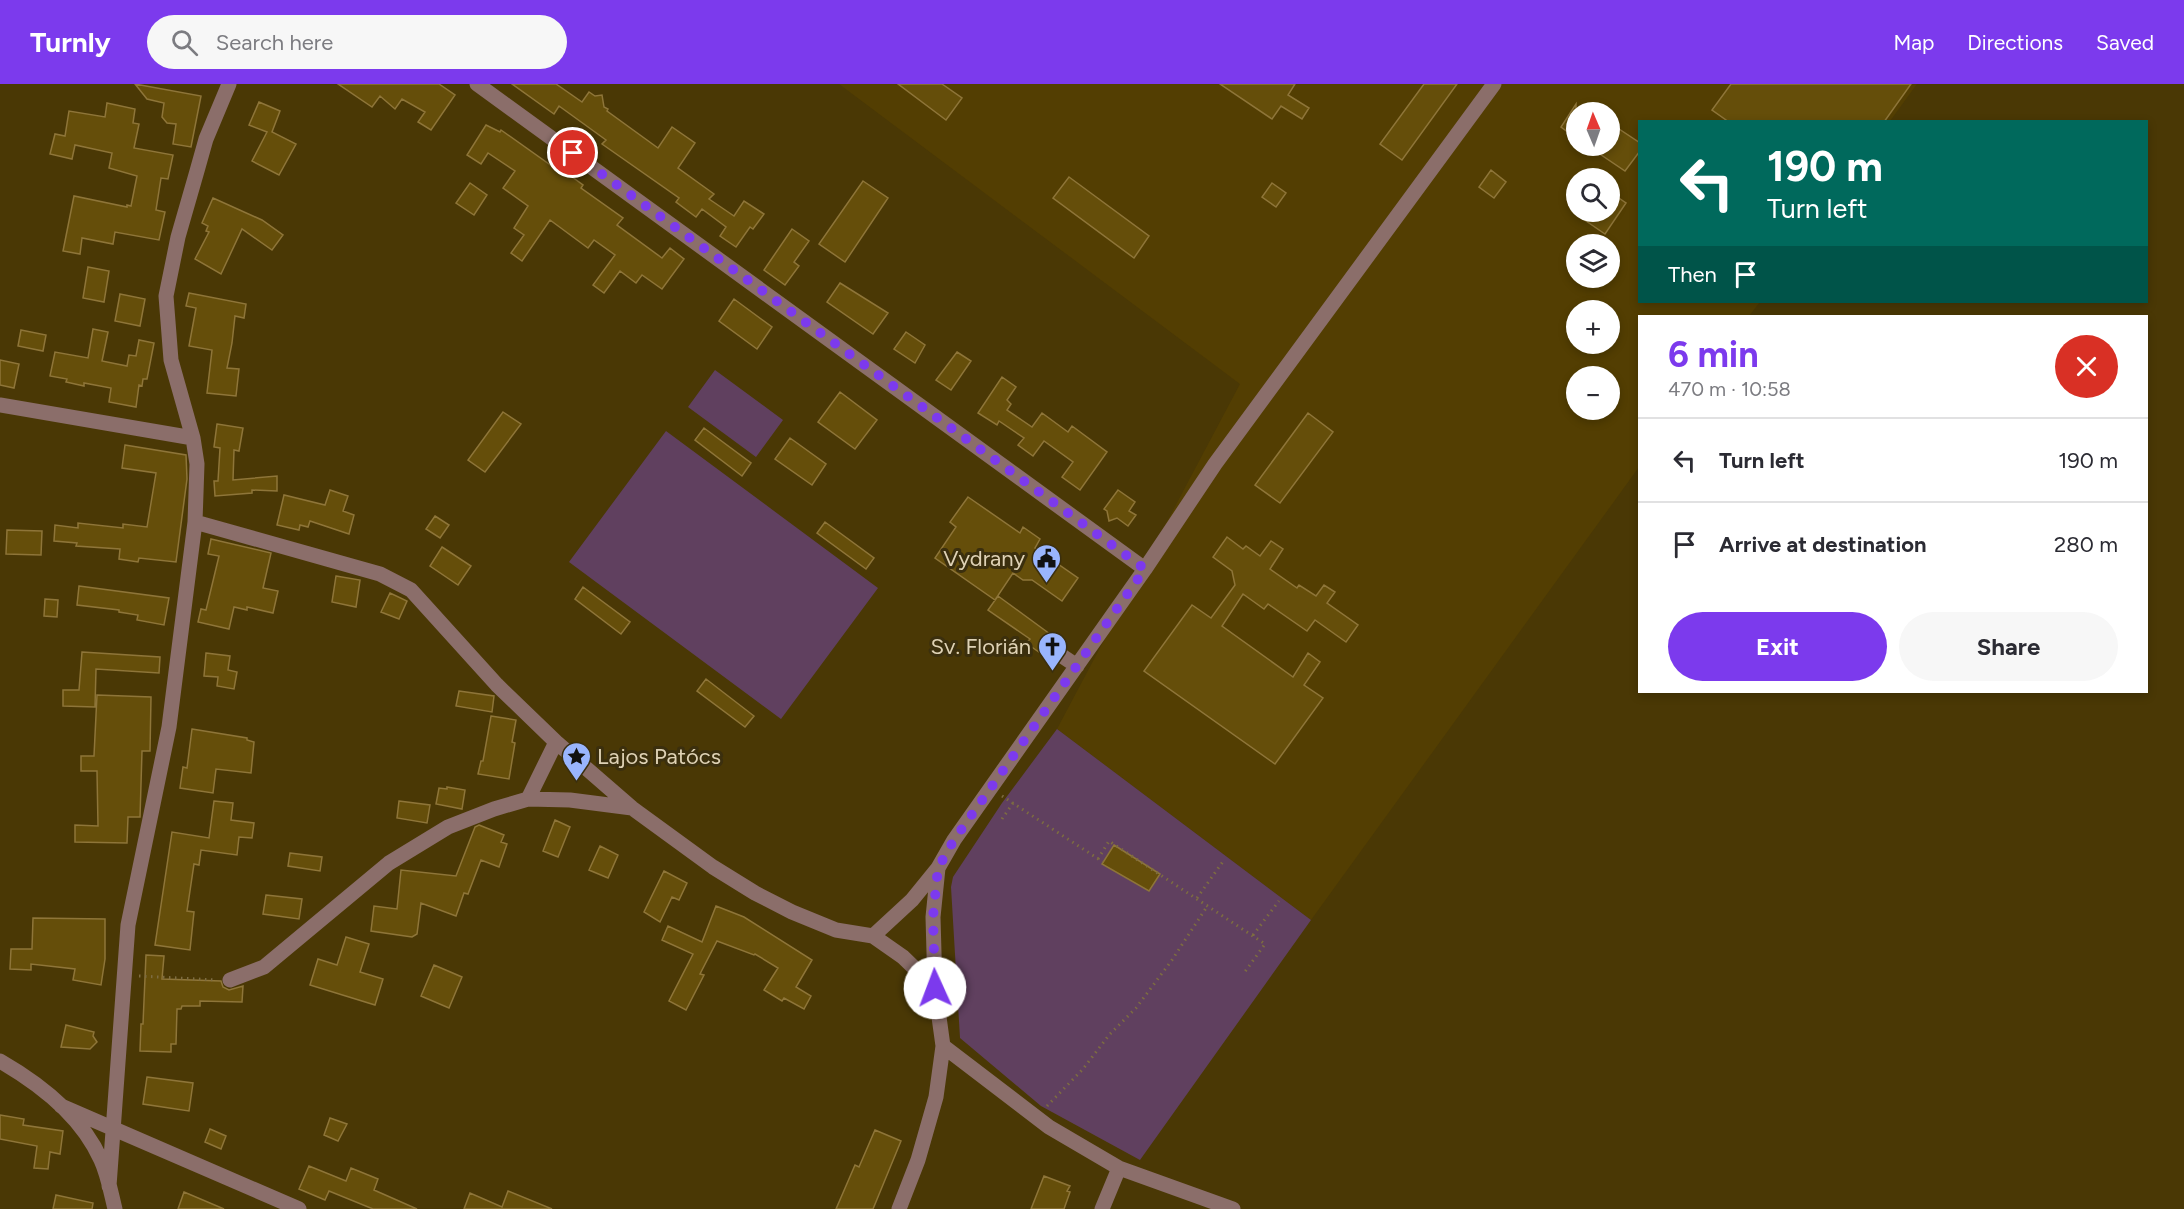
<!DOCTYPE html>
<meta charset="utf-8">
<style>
body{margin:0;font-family:Figtree,sans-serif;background:#f7f7f7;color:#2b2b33;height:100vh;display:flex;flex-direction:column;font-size:22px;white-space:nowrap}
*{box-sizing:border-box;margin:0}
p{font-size:20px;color:#7c7c81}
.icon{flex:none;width:33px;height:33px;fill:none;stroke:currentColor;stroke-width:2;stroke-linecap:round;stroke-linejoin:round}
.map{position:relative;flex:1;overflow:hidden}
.side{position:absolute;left:1638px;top:231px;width:510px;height:378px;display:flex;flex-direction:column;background:#fff;border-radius:0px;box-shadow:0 3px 9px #0003}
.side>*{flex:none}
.hud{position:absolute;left:1638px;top:36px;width:510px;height:183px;border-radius:0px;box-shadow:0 3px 9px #0003;background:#00695c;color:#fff;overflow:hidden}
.needle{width:39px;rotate:358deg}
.controls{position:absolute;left:1566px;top:18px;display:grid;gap:12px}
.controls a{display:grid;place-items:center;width:54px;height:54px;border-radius:50%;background:#fff;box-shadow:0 3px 9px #0003;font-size:30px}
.pin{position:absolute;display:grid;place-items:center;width:51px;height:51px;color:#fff;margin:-26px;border:3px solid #fff;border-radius:50%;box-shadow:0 2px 6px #0007}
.me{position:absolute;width:66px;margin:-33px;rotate:358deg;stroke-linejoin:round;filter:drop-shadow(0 0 4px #0008)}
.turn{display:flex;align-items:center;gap:21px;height:126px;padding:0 30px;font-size:27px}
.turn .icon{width:78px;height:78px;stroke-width:2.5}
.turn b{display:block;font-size:42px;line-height:51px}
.then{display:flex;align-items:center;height:57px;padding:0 30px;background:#0003;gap:12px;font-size:22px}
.round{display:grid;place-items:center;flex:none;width:63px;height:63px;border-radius:32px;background:#f7f7f7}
.headline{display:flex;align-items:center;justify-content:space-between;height:102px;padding:0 30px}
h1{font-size:36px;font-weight:700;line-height:45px;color:#7c3aed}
.action{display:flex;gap:12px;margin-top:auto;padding:12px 30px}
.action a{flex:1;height:69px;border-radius:36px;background:#7c3aed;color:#fff;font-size:24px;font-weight:700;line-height:69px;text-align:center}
.action a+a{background:#f7f7f7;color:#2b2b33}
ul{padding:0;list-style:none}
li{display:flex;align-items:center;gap:18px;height:84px;padding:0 30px;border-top:2px solid #e1e1e2}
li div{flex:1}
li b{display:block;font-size:22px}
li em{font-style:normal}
header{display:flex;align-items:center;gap:36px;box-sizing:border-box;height:84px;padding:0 30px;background:#7c3aed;color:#fff}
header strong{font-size:28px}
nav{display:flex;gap:33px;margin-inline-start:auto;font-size:21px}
.search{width:420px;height:54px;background:#f7f7f7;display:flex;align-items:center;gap:15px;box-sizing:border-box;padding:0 21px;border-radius:33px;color:#7c7c81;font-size:22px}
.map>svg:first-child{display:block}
</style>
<header>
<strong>Turnly</strong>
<div class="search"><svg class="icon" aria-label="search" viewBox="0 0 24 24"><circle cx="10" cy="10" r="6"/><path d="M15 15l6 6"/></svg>Search here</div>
<nav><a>Map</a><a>Directions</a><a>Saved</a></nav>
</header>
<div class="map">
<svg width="2184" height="1125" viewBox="0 0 2184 1125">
<rect width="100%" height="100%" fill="#4a3805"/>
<path fill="#533e02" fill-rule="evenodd" d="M839,0H1917L1890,37L1640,38V218H1760L1749,232H1640L1639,383L1311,836L1057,645L1240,300ZM1576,28H1610V62H1576ZM1576,94H1610V128H1576ZM1576,160H1610V194H1576ZM1576,226H1610V260H1576ZM1576,292H1610V326H1576Z"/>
<path fill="#60405f" d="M715,286L783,336L756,373L688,323Z
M666,347L878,504L781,635L569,478Z
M1057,645L1311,836L1140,1076L1041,1022L960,954L951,803L953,793L1002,719Z"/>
<path fill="#654e0a" stroke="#8e7539" stroke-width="1.5" d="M135,0L201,12L191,63L173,60L176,40L167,39L162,33L164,19L147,15Z
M338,0H439L455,11L431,46L418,38L425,28L402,15L395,25L380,12L372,23Z
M512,0H556L582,18L589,8L595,12L602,11L604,23L608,25L607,27L658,64L672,43L695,59L678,84L714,110L709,115L734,132L744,117L764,130L753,145L750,143L736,163L720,152L726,143L702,125L696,133L676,118L679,114L602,60L606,56L559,22L554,30Z
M898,0H942L962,14L946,36Z
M1220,0H1295L1288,11L1309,24L1302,35L1281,22L1272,35Z
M1424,0H1457L1402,76L1380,60Z
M1731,0H1911L1884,38H1729L1712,26Z
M259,18L280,27L272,48L296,60L279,91L252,77L267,48L249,41Z
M107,19L135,25L133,39L139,40L134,64L173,71L168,95L161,94L156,126L165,128L159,156L115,148L113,160L82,154L80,170L63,167L74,112L127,123V121L131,122L137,92L109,84L112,69L75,61L72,75L50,70L55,50L65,52L69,27L105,33Z
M1576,20V54L1561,43Z
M1610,39L1640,59V67L1625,87L1588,62H1610Z
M486,41L500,48L501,46L566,92L568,90L583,101L581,104L623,134L617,141L662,174L670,164L684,175L662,205L642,191L636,199L620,187L604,209L593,201L615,171L594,156L588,164L550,136L522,177L511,169L524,151L514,144L528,122L503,104L515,87L488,69L481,80L467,71Z
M1491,86L1506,98L1494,114L1479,103Z
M1069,93L1149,152L1134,174L1053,114Z
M863,97L888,114L845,178L819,160Z
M470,99L487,111L474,131L456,119Z
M1272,99L1286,109L1276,123L1262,113Z
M1610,108L1626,119L1605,150L1573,128H1610Z
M213,114L262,136L283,151L272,166L242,145L221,190L195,175L209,148L206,147L208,142L202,139Z
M792,145L809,157L794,178L799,182L785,201L764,186Z
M88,183L109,187L104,218L83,214Z
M840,199L888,229L873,250L827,218Z
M189,209L246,220L244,234L235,232L232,259L227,284L239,285L236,312L207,309L212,266L189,262L196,224L186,222Z
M120,210L145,215L140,242L115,237Z
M734,215L772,243L757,265L719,237Z
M93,245L108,248L102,277L127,282L129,271L136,272L139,256L154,259L147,295H143L142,302L139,301L136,323L109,318L111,304L84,299V302L66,298L67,295L50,292L55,268L88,274Z
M21,246L46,251L43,267L18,262Z
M906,248L925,261L915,279L894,265Z
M957,268L971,277L951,306L936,296Z
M0,276L19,280L14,304L0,301Z
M1002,293L1016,303L1007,316L1011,320L1007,326L1032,343L1042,329L1068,348L1072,342L1107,368L1080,406L1062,393L1073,378L1044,357L1033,372L1018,361L1024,354L999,337L997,341L978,329Z
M840,308L877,336L855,365L818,338Z
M503,328L521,340L485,388L468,376Z
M1308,329L1333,348L1280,419L1255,401Z
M217,340L243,344L239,367L234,366L233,396L277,392V407L252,406V409L215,412L214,397H218L220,364L214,363Z
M704,344L751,379L742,392L695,356Z
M790,354L826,380L812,401L775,375Z
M125,361L186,371L187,395L176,478L139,474L138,478L119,475L120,465L76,462L77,459L54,457L55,441L78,444V439L123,444V440L147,443L156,389L122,384Z
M330,406L348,412L343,427L354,431L349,450L310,437L308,443L300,441L299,446L277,441L284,411L325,421Z
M1118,406L1135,418L1129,427L1136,431L1128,442L1117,434L1109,437L1107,427L1104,425Z
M968,413L1020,449L1023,443L1040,455L1035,464L1078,494L1062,517L1032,496H1023L1013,489L995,516L935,474L956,443L950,438Z
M435,432L449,441L440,454L426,445Z
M825,438L874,474L866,485L817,449Z
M7,446L42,447L41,471L6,470Z
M1227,453L1243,465L1246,462L1260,472L1271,457L1283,465L1270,485L1297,504L1299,501L1316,512L1324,501L1335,508L1327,519L1358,541L1346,558L1315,536L1307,547L1268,520L1264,525L1243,510L1222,542L1293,593L1308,569L1320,578L1304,601L1323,614L1275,680L1144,587L1192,521L1211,534L1235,501L1232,487L1213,473Z
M211,455L271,469L263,504L278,507L273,529L247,523V526L234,523L229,545L198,538L201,525L206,526L219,472L208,470Z
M442,463L471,482L458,501L430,482Z
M336,492L360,496L356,523L332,518Z
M79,502L169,514L164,541L137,536L138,531L119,528V526L77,521Z
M583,503L630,538L621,550L575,515Z
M390,509L407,517L399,535L381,528Z
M998,512L1065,561L1059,560L1051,564L1049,570L1053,578L1026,559L1030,555L988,526Z
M45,515L58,516L57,533L44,532Z
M82,568L160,573L159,589L96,585L95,623L63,622V606H79Z
M206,569L230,572L228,586L237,588L234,605L217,602L218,593L204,592Z
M706,595L754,632L745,643L697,607Z
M459,607L494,612L492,628L456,622Z
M97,611L151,613L150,667H142L140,733H128L127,759L75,758V741L98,742L97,687H81V672H94Z
M491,632L516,636L512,658L515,659L509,695L478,690L481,677H483Z
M192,645L247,654V656L254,658L251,689L216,685L213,709L180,704L183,683L187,684Z
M447,703L465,706L462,725L436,720L439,704L447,705Z
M214,717L233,719L231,736L254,739L252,754L239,753L237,771L201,766L199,781L194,780L187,827L194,828L190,866L155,861L172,748L209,754Z
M399,717L430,721L427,739L397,734Z
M555,736L570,743L558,773L543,767Z
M479,741L504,751L501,758L507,760L499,783L481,776L468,810L464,809L456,832L421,819L417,850L412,853L371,847L374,822L397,825L401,786L456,792L475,743Z
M1114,761L1160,790L1149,807L1102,780Z
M600,762L618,771L608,794L589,786Z
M290,769L322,773L320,787L288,782Z
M664,787L687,799L679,816L672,813L660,838L644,828Z
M266,811L302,815L299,835L263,830Z
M716,822L744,833L812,876L796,903L811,912L804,925L784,914L782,917L764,906L778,884L755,870L754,871L717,857L700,890L704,891L686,926L669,917L693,870L662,856L668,842L702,858Z
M33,834L105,835V875L101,901L73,896L75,885L31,880V886L10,885L11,865H32Z
M346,853L369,860L360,888L383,895L375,921L310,901L318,875L337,881Z
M146,871L164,872L162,895L221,897L223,903L229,906L243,902L242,918L200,917V922H182L181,925H177L176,960H171V968L140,967L141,940H143Z
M434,881L462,893L449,924L421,912Z
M66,941L94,948L93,952L97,958L90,965L61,963Z
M147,993L193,999L189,1027L143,1020Z
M0,1031L24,1035L23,1041L63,1047L60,1070L50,1068L48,1085L34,1084L37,1062L0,1055Z
M330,1034L347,1040L338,1057L324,1051Z
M210,1045L226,1052L221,1065L205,1058Z
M875,1046L901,1057L873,1125H836L855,1081L859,1083Z
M309,1082L346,1097L351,1084L378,1095L374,1106L417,1125H373L329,1107L325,1116L299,1105Z
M1044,1092L1070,1102L1067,1107L1070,1108L1064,1125H1031Z
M508,1107L552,1125H464L470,1109L502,1123Z
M184,1108L224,1125H178Z
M56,1111L93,1119L92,1125H53Z"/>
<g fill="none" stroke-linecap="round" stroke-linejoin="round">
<path stroke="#7d6c41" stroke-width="3" stroke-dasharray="1.5 4.5" stroke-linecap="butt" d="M1002,712L1103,778
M1002,735L1013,719
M1098,775L1109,757L1265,860L1244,889
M1197,814L1224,776
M1253,851L1279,817
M139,892L216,896
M1047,1022L1083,985L1109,951L1136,924L1172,876L1208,821"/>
<path stroke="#8b6e6a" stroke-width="15" d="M477,0L1145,485
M0,321L193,354
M195,438L380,490L411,506L497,601L556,658L632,724L713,783L755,809L792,828L836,846L873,852L903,873L935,904
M1059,570L1077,582
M528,715L556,658
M873,852L912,816L938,784
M230,896L264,883L389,779L448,743L494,725L528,715L570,716L632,724
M943,962L1049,1043L1119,1084L1233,1125
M0,977C40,1000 82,1033 101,1076C108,1091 111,1109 115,1125
M61,1022L299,1125
M109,1102L128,841L169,643L195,438L197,380L193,354L171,276L166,212L178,153L197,87L206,55L229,0
M899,1125L918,1076L936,1013L943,962L935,904L933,833L938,784L954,756L1145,485L1215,380L1494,0
M1102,1125L1119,1084"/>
</g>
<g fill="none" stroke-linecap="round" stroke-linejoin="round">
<path stroke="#7c3aed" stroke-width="10" stroke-dasharray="0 18" d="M573,69L1145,485L954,756L938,784L933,833L935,904"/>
</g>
<defs>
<symbol id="civic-pin" viewBox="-11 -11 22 30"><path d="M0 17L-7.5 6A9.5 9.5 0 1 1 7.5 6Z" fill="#99b5fd" stroke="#3b2f0e"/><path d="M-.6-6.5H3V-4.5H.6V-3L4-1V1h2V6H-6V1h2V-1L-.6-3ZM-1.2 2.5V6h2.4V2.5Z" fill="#111"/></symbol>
<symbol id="church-pin" viewBox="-11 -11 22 30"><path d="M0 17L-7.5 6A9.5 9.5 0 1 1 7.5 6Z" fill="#99b5fd" stroke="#3b2f0e"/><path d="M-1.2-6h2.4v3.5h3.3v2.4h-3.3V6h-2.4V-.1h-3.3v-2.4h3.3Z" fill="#111"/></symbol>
<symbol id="sight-pin" viewBox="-11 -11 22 30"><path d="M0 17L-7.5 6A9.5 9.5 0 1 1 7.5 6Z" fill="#99b5fd" stroke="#3b2f0e"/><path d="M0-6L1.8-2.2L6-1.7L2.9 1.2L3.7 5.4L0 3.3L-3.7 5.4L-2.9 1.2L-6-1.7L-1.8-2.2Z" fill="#111"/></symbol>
</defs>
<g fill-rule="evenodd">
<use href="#civic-pin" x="1030" y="458" width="33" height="45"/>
<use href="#church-pin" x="1036" y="546" width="33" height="45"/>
<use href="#sight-pin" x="560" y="656" width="33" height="45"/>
</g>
<g text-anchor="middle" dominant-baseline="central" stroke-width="6" stroke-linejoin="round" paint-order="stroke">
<g font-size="22" fill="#dfd2b5" stroke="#3b2f0e" text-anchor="end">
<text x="1025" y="474">Vydrany</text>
<text x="1031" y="562">Sv. Florián</text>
<text x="597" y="672" text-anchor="start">Lajos Patócs</text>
</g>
</g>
</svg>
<div class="controls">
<a><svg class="needle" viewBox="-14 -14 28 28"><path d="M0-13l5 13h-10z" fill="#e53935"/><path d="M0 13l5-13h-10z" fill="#7c7c81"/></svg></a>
<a><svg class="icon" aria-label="search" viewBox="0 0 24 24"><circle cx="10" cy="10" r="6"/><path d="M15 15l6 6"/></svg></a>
<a><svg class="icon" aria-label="layers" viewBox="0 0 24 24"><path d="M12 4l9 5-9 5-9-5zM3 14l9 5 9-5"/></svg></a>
<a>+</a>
<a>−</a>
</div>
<div class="pin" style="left:573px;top:69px;background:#d93025"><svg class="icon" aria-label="arrive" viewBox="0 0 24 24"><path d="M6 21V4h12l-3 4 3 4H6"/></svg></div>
<svg class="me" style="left:935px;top:904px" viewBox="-20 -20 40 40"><circle r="19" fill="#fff"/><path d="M0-13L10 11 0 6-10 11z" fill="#7c3aed"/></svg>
<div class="hud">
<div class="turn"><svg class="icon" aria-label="left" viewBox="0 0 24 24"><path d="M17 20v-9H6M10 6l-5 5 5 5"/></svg><div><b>190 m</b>Turn left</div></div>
<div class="then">Then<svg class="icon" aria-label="arrive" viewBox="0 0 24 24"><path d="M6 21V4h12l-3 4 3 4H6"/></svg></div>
</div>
<section class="side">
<div class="headline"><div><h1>6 min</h1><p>470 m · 10:58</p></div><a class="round" style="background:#d93025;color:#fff"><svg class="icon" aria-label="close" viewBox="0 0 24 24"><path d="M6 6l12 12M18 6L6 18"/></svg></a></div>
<ul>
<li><svg class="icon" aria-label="left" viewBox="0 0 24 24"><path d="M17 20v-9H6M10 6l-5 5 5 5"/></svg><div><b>Turn left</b></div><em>190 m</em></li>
<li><svg class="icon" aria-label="arrive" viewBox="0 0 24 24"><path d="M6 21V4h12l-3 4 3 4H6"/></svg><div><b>Arrive at destination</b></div><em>280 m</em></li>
</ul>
<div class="action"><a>Exit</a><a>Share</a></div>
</section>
</div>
